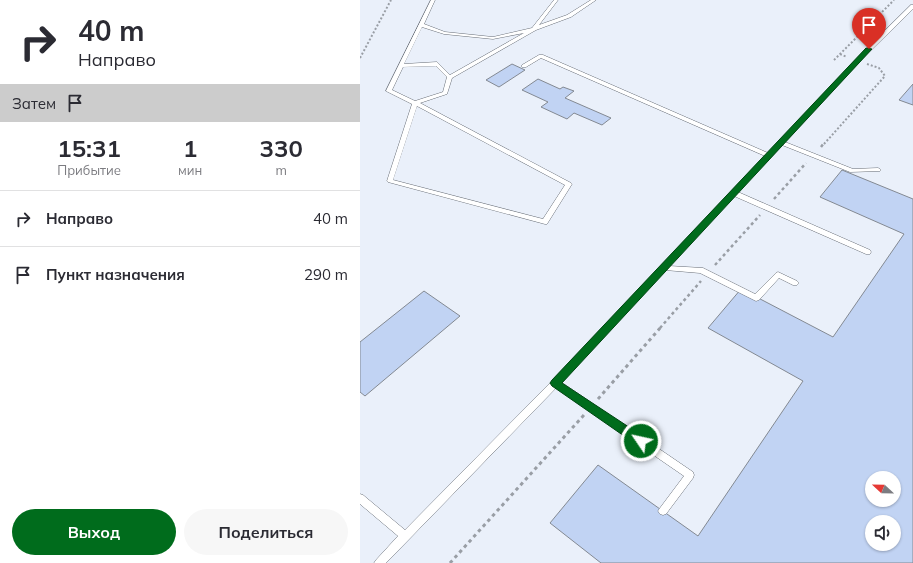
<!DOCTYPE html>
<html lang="ru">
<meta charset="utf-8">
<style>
body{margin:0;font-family:Mulish,sans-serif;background:#f7f7f7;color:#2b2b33;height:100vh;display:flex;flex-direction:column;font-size:15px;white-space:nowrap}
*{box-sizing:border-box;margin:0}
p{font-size:13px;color:#7c7c81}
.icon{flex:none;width:22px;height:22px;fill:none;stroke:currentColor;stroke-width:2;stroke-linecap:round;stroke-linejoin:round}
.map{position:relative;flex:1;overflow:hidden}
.sheet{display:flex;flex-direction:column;background:#fff;width:360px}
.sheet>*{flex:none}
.hud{background:#fff;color:#2b2b33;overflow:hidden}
.needle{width:26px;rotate:292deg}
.tools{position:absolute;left:505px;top:471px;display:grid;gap:8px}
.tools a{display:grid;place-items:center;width:36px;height:36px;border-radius:50%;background:#fff;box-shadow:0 1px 3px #0004;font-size:20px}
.pin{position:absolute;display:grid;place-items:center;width:34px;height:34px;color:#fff;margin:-41px -17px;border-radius:50% 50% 50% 0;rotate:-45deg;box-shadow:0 0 4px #0007}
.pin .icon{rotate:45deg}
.me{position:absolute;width:44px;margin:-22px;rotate:304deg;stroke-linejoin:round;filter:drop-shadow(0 0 3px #0008)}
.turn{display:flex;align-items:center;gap:14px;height:84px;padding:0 12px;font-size:18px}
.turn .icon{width:52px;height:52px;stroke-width:2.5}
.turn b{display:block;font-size:28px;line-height:34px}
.then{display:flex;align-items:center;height:38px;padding:0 12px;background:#0003;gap:8px;font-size:15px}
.eta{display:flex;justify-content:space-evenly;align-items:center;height:68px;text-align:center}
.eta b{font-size:24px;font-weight:700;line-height:28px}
.button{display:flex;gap:8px;margin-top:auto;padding:8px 12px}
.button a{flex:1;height:46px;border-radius:24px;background:#006c1c;color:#fff;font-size:16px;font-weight:700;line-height:46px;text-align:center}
.button a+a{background:#f7f7f7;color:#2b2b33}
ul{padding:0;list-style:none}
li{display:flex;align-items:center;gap:12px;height:56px;padding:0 12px;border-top:1px solid #e1e1e2}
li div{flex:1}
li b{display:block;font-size:15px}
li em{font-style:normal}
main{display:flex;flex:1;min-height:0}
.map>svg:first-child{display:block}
</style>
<main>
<section class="sheet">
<div class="hud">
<div class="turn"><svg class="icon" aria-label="right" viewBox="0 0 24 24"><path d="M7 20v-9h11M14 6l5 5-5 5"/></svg><div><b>40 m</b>Направо</div></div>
<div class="then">Затем<svg class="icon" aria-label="arrive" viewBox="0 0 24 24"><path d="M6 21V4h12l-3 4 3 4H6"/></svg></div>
</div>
<div class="eta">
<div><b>15:31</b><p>Прибытие</p></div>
<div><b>1</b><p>мин</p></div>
<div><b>330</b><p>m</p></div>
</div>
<ul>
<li><svg class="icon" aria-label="right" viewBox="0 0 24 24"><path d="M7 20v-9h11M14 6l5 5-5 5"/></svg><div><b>Направо</b></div><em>40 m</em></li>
<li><svg class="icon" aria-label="arrive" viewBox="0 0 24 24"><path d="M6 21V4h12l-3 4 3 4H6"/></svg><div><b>Пункт назначения</b></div><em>290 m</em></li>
</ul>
<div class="button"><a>Выход</a><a>Поделиться</a></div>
</section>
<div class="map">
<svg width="553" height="563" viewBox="0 0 553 563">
<rect width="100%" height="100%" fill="#eaf0fa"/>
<path fill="#c1d3f3" stroke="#838992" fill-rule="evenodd" d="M152,64L165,70L139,87L126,80Z
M178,79L200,89L203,87L214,91L205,98L251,118L242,125L214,113L207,119L181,107L188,102L162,90Z
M553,84V105L539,100Z
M482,170L553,199V563H241L190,523L238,465L338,536L443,381L348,328L381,289L473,337L544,234L460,197ZM512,478H534V500H512ZM512,522H534V544H512Z
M64,291L100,316L5,396L0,392V342Z"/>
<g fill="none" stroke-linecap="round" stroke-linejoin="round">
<defs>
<path id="lane" d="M71,0H75L64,24L85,32L133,37L172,28L194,0H198L179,25L207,15L231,0H236L211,17L176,30L92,78L87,94L60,103L211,183L212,184L187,224H185L28,182L27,181L52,104L26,91ZM62,27L84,34L133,39L164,33L90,75L77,62L44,64ZM76,66L87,77L83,92L55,101L32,90L43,67ZM57,106L205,185L183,219L33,180Z
M551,5H553V9L500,61L425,142L493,169L518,168L520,169L521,170L520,171L490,172L422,145L378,192L510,250L511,252L510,254H506L374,196L309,266L343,268L395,294L416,273L418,272L437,281L439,283L437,285H433L419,278L399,300L396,301L340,273L305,270L201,382L333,472L334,475L333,478L306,514L303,515L300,514L298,511L300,508L324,476L196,388L26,563H14L16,560L38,536L0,504V494L3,495L45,530L192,381L405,156L181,58L166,67H162V65L179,55H183L408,153L496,59Z"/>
</defs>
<use href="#lane" stroke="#686e77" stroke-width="1"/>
<path stroke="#999ea5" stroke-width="2" stroke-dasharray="2 2" stroke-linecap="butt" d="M480,54L487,57
M0,58L31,0
M474,60L534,0
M464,144L525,76L519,68L507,64"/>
<path stroke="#999ea5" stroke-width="2.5" stroke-dasharray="3 3" stroke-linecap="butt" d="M461,147L464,143
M414,199L446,163
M355,265L400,215
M300,328L341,281"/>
<path stroke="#999ea5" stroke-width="3" stroke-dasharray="3.5 3.5" stroke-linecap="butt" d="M238,399L301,327
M90,563L224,415"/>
<use href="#lane" fill="#fff" fill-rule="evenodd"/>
</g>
<path fill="#006c1c" stroke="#004612" d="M506,48L512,49L202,383L284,437L286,441L284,445L281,446L277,445L192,386L190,383L192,380Z"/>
</svg>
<div class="tools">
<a><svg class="needle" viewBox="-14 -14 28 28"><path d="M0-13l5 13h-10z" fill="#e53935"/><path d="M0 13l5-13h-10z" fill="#7c7c81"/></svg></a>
<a><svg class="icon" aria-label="sound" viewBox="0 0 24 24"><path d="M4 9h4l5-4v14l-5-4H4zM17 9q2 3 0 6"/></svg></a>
</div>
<div class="pin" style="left:509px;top:49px;background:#d93025"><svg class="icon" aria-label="arrive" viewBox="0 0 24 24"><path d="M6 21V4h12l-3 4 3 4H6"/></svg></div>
<svg class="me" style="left:281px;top:441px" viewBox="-20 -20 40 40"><circle r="17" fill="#006c1c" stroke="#fff" stroke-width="3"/><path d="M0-11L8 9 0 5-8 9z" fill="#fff"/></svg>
</div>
</main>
